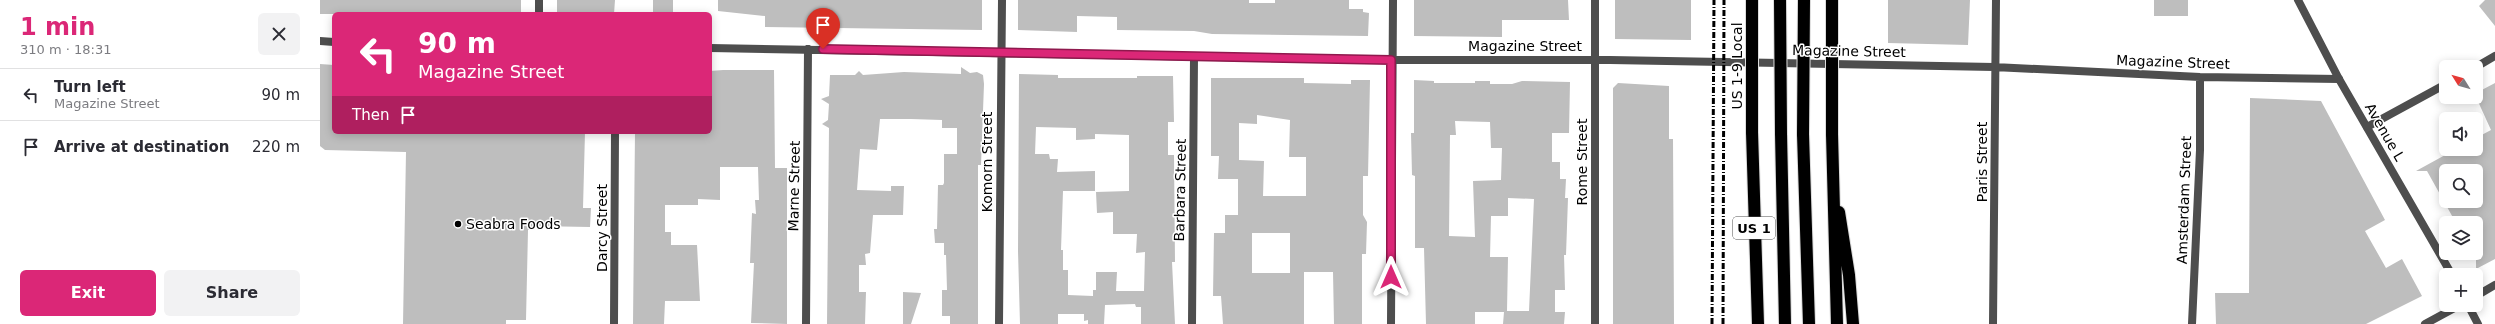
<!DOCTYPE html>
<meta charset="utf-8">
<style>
body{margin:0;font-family:"DejaVu Sans",sans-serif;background:#f2f2f3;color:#2b2b33;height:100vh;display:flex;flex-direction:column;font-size:15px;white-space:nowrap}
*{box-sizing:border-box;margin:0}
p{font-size:13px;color:#7c7c81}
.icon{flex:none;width:22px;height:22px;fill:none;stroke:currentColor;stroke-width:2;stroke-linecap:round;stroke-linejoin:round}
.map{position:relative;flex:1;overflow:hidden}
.drawer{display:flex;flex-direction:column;background:#fff;width:320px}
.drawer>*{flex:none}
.top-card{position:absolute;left:12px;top:12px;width:380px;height:122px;border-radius:6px;box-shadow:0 2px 10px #0003;background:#db2777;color:#fff;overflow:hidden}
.needle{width:26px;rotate:307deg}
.controls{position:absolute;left:2119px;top:60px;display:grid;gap:8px}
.controls a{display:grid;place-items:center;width:44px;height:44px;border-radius:6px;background:#fff;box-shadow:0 2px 10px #0003;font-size:20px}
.pin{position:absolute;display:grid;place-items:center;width:34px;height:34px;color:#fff;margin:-41px -17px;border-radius:50% 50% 50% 0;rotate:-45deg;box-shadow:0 0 4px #0007}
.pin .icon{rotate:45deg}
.me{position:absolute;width:44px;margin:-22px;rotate:0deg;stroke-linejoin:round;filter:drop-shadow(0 0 3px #0008)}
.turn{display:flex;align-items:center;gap:14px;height:84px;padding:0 20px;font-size:18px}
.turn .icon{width:52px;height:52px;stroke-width:2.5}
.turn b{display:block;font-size:28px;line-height:34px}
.then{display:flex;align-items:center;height:38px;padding:0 20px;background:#0003;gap:8px;font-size:15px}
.round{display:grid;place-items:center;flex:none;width:42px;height:42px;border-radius:6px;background:#f2f2f3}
.head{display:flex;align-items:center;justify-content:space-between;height:68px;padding:0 20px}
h1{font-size:24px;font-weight:700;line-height:30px;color:#db2777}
.cta{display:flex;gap:8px;margin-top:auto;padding:8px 20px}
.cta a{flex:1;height:46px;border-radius:6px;background:#db2777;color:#fff;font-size:16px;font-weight:700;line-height:46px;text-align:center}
.cta a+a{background:#f2f2f3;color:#2b2b33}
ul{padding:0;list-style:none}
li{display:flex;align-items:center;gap:12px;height:52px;padding:0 20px;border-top:1px solid #e1e1e2}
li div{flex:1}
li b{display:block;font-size:15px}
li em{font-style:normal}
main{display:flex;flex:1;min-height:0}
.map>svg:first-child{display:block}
</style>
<main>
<section class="drawer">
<div class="head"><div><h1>1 min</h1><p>310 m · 18:31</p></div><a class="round"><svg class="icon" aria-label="close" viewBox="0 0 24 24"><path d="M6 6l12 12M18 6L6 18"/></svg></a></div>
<ul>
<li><svg class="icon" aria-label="left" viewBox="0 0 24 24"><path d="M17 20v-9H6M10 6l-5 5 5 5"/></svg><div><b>Turn left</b><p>Magazine Street</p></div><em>90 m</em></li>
<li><svg class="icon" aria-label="arrive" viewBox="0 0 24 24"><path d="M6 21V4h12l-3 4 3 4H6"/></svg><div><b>Arrive at destination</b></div><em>220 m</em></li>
</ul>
<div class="cta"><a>Exit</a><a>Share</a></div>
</section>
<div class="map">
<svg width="2175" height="324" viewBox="0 0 2175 324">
<rect width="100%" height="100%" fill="#fff"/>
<path fill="#bebebe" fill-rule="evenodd" d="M0,0H201V14H0Z
M237,0H295L294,14H237Z
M333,0H353V14H333Z
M398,0H662V30L445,27V16L398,11Z
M698,0H929V3H955V0H1029V9H1043V12L1049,13L1048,36L892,34L874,31L797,30V17L757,16V32L698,30Z
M1094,0H1248L1249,20H1182V37L1094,36Z
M1295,0H1371V40L1295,39Z
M1568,0H1650L1648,45L1568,43Z
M1834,0H1868V16H1834Z
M2165,0H2175V26L2159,6Z
M0,64L14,65V132H265L263,208H271L270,227L215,226L214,230H208L206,320H186V324H83L86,152L5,150L0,146Z
M641,67L650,73L657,72L663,75L664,84L661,165H658V324H630V316H622V290H627L626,255H624V243H615L614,229H617L618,185H623L624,183V154H637V128H622V120L591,119H560L557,150L540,149L537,190L571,191V186H584L583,215H553L550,253L545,254L546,265H539V292H546L545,324H507L509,128L502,124L508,120L509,104L501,99L509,96L510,75H535L539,71L543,75L584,72L641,74Z
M403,70H454L455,168H467V324L431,323L434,263H430L432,213L436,214L435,200H439L438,167H400V200L378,199V205H345V232H351V245H377L380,301H345L344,324H313L315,132H390V71Z
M699,74L738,75V78H817V76H853L854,122H848V155H854L855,262H852L855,324H821V307H816L815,304L785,305L784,324H768V320L764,321V314H738V324H700L698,251ZM716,127L756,128V140L775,139V134L809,135V191L776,192L777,213L793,212V234H817L816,253L825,252L824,291H796L797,272H776V290H773V296L748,295V270H743V250H741L743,191H775V171L737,172L738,159H730L729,154H715Z
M891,78H984V83L1031,84V80H1050L1048,176H1043V215L1047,222L1046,254H1042V324H1014L1013,272H984V324H903L901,296H893L894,233H905V215H918V179H898L899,156H891ZM937,115L970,120L969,157H986V196H943L944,161L919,160V123L937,124ZM932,233H970V273H932Z
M1094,80L1114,81V83H1155V81H1170V84H1192L1202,81L1250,82L1249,133H1232V162H1240V179H1246L1245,198H1248L1246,255H1244L1245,290H1235V312H1245L1244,324H1183L1184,312H1155V324H1106L1104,248H1095V176L1092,175L1091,133H1094ZM1135,121L1170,122L1171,148H1182L1181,180L1153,181L1155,237L1129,236L1130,135H1136ZM1188,198L1214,199L1209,311H1187L1188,257H1170L1171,216H1188Z
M1298,83L1349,86V139H1353L1354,324H1293V88Z
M2175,83V259L2156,269V223H2136L2107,171H2096L2136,149H2156V138L2171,130L2156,97V93ZM2126,171H2156V201H2126Z
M1930,98L2001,101L2065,220L2045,231L2066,268L2082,259L2102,296L2046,324H1896L1895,293H1929Z
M583,292L601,293L591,324H583Z"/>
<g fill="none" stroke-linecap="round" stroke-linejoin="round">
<defs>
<path id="motorway" d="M1432,132L1438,324
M1461,133L1465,324
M1483,134L1489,324
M1512,134L1517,324
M1519,212L1529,275L1533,324"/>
</defs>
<use href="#motorway" stroke="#dbdbdb" stroke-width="14"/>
<path stroke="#4e4e4e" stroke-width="8" d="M1275,0V324
M219,14V0
M0,41L14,42
M390,48L1071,60H1290L1674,67L1880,77L2019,79
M2156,67L2175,56
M2047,127L2126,84
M2156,296L2175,285
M294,324L295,132
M486,324L488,49
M679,324L682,0
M872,324L874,57
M1071,324L1073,0
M1673,324L1676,0
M1872,324L1880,150V77
M2105,324L2140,305"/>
<path stroke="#4e4e4e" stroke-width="8" d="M1978,0L2019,79L2132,275
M2148,305L2158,324"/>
<use href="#motorway" stroke="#000" stroke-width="12"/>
<path stroke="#000" stroke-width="3" stroke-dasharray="6 2 1 2" stroke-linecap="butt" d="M1392,324L1394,0
M1403,324L1404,0"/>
<defs>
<path id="motorway-bridge" d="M1460,0L1461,133
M1512,0V134
M1432,132V0
M1483,134L1484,0"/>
</defs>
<use href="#motorway-bridge" stroke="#dbdbdb" stroke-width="14" stroke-linecap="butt"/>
<use href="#motorway-bridge" stroke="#000" stroke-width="12"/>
</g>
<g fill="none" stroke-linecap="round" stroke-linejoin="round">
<defs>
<path id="route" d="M503,49L1071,60V277"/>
</defs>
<use href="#route" stroke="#8e194d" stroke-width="10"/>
<use href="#route" stroke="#db2777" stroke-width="7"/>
</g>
<circle fill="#000" stroke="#fff" stroke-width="1.5" cx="138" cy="224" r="4"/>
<g text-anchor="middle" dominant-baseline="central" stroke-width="3" stroke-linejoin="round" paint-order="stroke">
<rect fill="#fff" stroke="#4c4c4c" stroke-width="1" x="1413" y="217" width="42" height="22" rx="3"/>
<g font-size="13" font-weight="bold" fill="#000">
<text x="1434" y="228">US 1</text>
</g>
<g font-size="14" fill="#000" stroke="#fff">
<text x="1205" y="46">Magazine Street</text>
<text transform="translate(1529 51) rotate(1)">Magazine Street</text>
<text transform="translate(1853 62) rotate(2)">Magazine Street</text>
<text transform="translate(1417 66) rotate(-90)">US 1-9 Local</text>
<text transform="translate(2065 132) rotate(60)">Avenue L</text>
<text transform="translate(667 162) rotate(-90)">Komorn Street</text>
<text transform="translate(1262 162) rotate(-90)">Rome Street</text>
<text transform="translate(1662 162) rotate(-90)">Paris Street</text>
<text transform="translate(474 186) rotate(-89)">Marne Street</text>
<text transform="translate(860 190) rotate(-89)">Barbara Street</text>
<text transform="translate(1864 200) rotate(-88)">Amsterdam Street</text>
<text transform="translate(282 228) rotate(-90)">Darcy Street</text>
</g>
<g font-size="14" fill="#000" stroke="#fff" text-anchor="start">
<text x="146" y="224">Seabra Foods</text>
</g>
</g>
</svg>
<div class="controls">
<a><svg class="needle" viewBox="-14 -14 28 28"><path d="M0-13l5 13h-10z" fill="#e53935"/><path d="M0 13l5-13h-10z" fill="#7c7c81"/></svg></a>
<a><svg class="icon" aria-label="sound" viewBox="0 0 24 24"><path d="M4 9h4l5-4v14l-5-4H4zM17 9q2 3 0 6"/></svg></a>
<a><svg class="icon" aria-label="search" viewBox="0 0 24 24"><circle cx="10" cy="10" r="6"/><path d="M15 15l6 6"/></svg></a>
<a><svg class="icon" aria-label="layers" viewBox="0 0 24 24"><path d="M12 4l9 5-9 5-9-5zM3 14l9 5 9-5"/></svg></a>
<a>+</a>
</div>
<div class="pin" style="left:503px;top:49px;background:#d93025"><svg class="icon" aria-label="arrive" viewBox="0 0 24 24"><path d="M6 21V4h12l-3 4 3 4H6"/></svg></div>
<svg class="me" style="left:1071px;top:277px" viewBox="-20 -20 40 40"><path d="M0-17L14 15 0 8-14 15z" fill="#db2777" stroke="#fff" stroke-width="4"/></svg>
<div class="top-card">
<div class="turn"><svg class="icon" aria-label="left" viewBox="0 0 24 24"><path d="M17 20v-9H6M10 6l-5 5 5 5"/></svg><div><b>90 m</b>Magazine Street</div></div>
<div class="then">Then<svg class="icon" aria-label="arrive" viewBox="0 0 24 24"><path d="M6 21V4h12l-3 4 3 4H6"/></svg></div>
</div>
</div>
</main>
